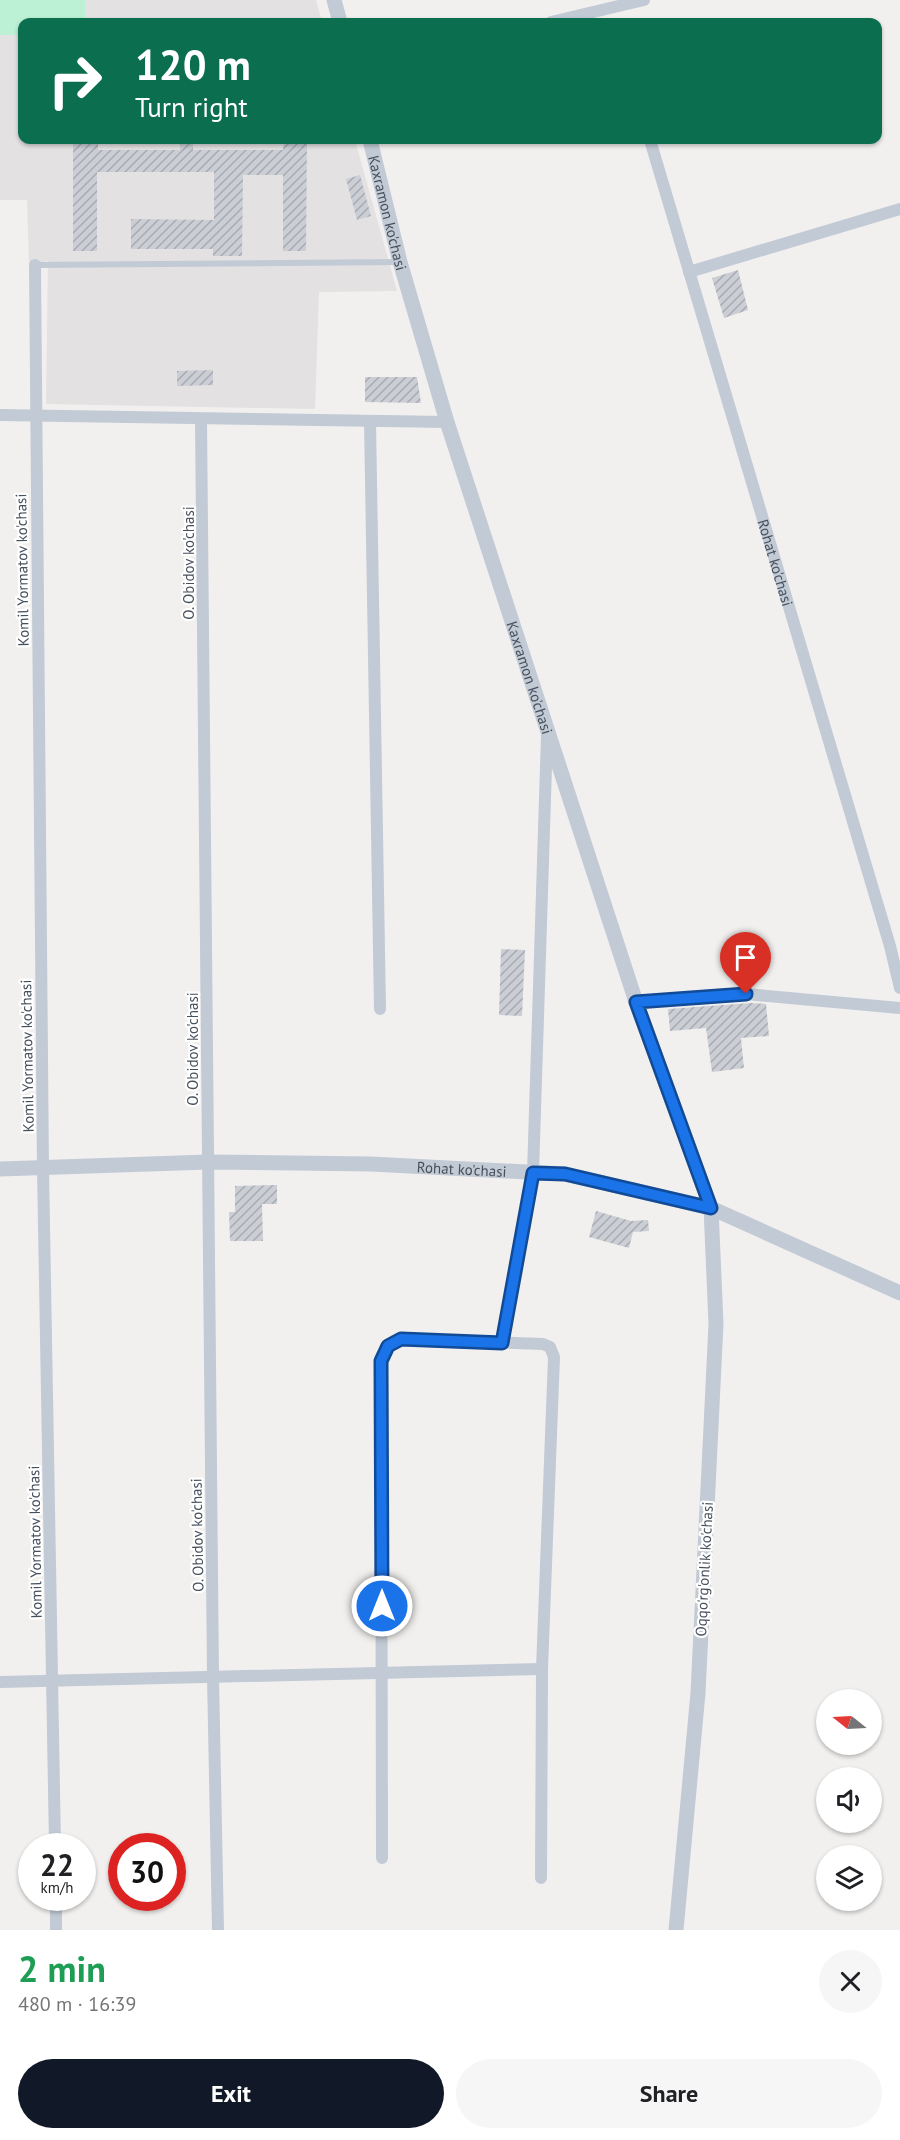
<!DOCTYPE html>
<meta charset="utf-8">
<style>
body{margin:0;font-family:"PT Sans",sans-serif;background:#f6f6f6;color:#202124;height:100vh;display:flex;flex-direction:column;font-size:22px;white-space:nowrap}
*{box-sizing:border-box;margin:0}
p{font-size:20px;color:#757577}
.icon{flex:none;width:33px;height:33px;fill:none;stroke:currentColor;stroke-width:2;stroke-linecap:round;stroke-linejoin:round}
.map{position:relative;height:1930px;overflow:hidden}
.panel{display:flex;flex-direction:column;background:#fff;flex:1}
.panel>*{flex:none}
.guide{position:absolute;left:18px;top:18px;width:864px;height:126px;border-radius:12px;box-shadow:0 2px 4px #0004;background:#0b6e4f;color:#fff;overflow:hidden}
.needle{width:39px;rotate:288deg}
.tools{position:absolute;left:816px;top:1689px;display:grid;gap:12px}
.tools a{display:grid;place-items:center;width:66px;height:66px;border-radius:50%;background:#fff;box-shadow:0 2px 4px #0004;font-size:30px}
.speed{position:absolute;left:18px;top:1833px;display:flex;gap:12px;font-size:30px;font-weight:700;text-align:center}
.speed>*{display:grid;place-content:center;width:78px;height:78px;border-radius:50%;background:#fff;box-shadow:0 2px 4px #0004;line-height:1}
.speed small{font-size:15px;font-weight:400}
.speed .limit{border:9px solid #d22;background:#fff;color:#111}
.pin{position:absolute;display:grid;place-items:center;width:51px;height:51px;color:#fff;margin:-62px -26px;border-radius:50% 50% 50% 0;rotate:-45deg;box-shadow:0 0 6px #0007}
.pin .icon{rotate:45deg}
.me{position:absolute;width:66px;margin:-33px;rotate:0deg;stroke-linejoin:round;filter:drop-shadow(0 0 4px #0008)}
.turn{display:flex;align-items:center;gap:21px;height:126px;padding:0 18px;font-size:27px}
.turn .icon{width:78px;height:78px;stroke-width:2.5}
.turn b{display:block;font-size:42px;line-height:51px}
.round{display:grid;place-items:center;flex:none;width:63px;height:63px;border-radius:32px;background:#f6f6f6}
.overview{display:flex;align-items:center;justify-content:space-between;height:102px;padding:0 18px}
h1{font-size:36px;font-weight:700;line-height:45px;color:#1e9e55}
.primary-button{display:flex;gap:12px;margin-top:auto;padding:12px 18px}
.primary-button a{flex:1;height:69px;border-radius:36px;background:#111827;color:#fff;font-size:24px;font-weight:700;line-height:69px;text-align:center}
.primary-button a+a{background:#f6f6f6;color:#202124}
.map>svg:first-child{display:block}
</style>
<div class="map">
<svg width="900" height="1930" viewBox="0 0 900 1930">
<defs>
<pattern id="building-hatch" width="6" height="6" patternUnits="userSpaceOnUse" patternTransform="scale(1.5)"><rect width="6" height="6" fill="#cbced5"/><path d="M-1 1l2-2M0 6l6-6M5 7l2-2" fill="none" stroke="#a7aab0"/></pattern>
</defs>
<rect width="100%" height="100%" fill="#f2f0ef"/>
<path fill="#e3e1e1" d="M0,0H316L322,22H22V140H355L397,291L319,292L315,409L46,404L48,261L29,264L27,200H0Z"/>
<path fill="#bcf1d5" d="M0,0H85V22H22V35H0Z"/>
<path fill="url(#building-hatch)" d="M180,140H193V150H283L284,140H307L306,251H283V175H243L242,256H213V249H131V219L214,220V172H97V251H73V143H98V150H180Z
M360,175L371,216L357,220L346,179Z
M738,270L748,310L724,318L712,278Z
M213,370V385L177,386V371Z
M365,377H417L421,403L365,402Z
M501,949L525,950L522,1016L499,1015Z
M751,1003L766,1004L769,1036L741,1038L744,1068L712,1072L706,1028L670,1031L668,1009Z
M277,1185V1204H262L263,1241H230L229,1212H235V1186Z
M596,1211L631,1221L648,1220L649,1231L633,1232L629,1248L589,1237Z"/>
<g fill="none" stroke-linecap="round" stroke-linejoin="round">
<path stroke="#c2cad5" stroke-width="6" d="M35,265L399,262"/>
<g stroke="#c2cad5" stroke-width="12">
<path d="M551,22L644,0"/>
<path id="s1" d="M650,140L890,946L900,988"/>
<path d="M35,265L43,1169L55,1846"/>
<path d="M689,272L900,209"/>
<path d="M0,415L447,422"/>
<path d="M201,420L213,1677L218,1930"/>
<path d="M370,422L380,1009"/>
<path d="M636,1002L746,994L900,1008"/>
<path d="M502,1343L533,1173L547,736"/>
<path d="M0,1682L542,1669"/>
<path d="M382,1858L381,1361L388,1346L401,1339L543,1344L550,1347L554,1357L542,1669L541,1878"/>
<path d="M56,1898V1930"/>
</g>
<g stroke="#c2cad5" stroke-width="15">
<path d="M334,0L340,22"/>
<path id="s2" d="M370,140L400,262L447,422L636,1002L711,1208L716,1324L698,1693L676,1930"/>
<path id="s3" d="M0,1169L208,1162L371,1164L565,1174L711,1208L900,1293"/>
</g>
</g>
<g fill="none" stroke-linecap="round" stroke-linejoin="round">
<defs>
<path id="route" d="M382,1606L381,1361L388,1346L401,1339L502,1343L533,1173L565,1174L711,1208L636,1002L746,994"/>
</defs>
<use href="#route" stroke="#114b97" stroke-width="15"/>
<use href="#route" stroke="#1a73e8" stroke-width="10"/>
</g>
<g text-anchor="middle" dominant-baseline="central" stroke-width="4.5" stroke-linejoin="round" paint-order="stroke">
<g font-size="15" fill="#47515e" stroke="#fff">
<text stroke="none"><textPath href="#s2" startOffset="75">Kaxramon ko'chasi</textPath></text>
<text transform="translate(188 563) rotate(-90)">O. Obidov ko'chasi</text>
<text stroke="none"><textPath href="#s1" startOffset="441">Rohat ko'chasi</textPath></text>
<text transform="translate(22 570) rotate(-91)">Komil Yormatov ko'chasi</text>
<text stroke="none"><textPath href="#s2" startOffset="561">Kaxramon ko'chasi</textPath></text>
<text transform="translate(192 1049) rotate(-90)">O. Obidov ko'chasi</text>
<text transform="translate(27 1056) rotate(-91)">Komil Yormatov ko'chasi</text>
<text stroke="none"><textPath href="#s3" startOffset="462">Rohat ko'chasi</textPath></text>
<text transform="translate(197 1535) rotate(-91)">O. Obidov ko'chasi</text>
<text transform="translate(35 1542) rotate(-91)">Komil Yormatov ko'chasi</text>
<text transform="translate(704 1569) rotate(-87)">Oqqo'rg'onlik ko'chasi</text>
</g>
</g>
</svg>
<div class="tools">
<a><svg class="needle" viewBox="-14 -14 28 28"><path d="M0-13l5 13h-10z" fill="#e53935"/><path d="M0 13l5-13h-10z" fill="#757577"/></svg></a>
<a><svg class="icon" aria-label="sound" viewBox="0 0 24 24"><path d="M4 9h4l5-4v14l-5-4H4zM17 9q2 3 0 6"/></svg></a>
<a><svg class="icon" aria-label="layers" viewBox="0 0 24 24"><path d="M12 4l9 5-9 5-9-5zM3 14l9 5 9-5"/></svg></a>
</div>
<div class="speed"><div>22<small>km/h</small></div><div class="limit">30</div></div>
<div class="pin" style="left:746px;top:994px;background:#d93025"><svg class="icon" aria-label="arrive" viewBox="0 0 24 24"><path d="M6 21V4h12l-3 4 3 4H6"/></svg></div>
<svg class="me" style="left:382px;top:1606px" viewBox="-20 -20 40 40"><circle r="17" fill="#1a73e8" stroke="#fff" stroke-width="3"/><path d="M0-11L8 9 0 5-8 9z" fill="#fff"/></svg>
<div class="guide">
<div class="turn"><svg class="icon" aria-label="right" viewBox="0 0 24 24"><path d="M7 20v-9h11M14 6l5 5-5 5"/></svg><div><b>120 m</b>Turn right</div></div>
</div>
</div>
<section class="panel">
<div class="overview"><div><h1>2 min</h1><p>480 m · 16:39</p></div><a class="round"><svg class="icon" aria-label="close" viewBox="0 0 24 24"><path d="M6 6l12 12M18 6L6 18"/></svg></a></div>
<div class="primary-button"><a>Exit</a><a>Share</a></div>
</section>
